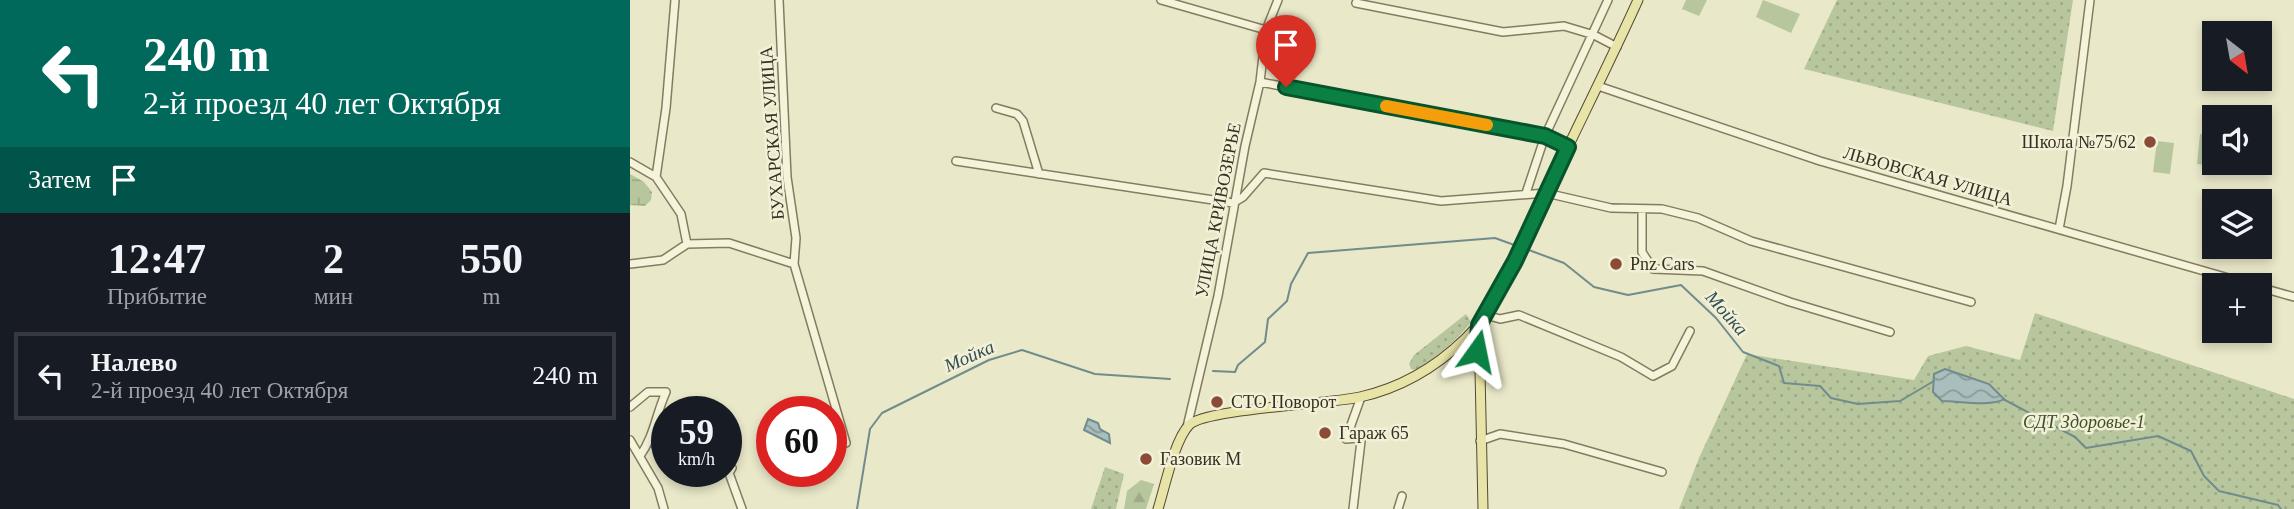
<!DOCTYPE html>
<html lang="ru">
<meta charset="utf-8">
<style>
body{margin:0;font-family:"Times New Roman",serif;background:#242831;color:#f1f3f6;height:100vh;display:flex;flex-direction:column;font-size:26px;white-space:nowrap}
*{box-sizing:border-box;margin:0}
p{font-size:23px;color:#9ea1a6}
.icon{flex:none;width:38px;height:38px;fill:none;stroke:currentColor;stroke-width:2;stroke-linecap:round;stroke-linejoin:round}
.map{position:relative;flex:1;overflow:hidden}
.details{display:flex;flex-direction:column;background:#171b24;width:630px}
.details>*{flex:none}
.top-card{background:#00695c;color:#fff;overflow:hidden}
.needle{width:46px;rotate:149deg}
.fabs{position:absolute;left:1572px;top:21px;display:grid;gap:14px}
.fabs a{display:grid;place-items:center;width:70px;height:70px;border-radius:0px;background:#171b24;box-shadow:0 4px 10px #0003;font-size:35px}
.speed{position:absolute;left:21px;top:396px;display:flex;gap:14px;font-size:35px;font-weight:700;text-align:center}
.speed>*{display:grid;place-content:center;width:91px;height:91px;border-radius:50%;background:#171b24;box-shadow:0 4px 10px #0003;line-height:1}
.speed small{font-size:18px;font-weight:400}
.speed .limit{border:10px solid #d22;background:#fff;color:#111}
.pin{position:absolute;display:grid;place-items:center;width:60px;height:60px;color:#fff;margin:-72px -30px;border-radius:50% 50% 50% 0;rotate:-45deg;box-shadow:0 0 7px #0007}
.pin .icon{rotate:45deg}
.me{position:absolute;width:77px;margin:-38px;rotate:12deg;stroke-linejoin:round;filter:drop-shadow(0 0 5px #0008)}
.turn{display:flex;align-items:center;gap:24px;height:147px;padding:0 28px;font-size:32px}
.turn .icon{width:91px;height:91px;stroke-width:2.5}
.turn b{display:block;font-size:49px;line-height:60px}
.then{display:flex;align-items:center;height:66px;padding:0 28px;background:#0003;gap:14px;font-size:26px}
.eta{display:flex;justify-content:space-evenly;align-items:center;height:119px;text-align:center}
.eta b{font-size:42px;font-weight:800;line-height:49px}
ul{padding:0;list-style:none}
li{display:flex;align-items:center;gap:21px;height:88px;margin:0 14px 10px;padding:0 14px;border:4px solid #363941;border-radius:0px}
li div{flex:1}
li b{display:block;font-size:26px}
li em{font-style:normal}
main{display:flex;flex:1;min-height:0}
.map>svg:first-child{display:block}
</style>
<main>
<section class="details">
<div class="top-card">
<div class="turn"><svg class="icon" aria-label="left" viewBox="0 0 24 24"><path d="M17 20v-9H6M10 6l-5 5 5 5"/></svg><div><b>240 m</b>2-й проезд 40 лет Октября</div></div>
<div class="then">Затем<svg class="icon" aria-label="arrive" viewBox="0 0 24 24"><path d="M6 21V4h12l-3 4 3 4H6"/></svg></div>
</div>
<div class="eta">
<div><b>12:47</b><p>Прибытие</p></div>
<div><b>2</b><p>мин</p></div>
<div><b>550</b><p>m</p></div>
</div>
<ul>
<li><svg class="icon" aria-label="left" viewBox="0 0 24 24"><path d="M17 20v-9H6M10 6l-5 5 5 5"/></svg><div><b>Налево</b><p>2-й проезд 40 лет Октября</p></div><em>240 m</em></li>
</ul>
</section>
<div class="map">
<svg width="1664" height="509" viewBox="0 0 1664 509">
<defs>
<pattern id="grass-dots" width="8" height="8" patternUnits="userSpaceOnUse" patternTransform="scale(1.75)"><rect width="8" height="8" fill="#b8c69e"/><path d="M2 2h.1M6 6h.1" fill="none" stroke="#9faa88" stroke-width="1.8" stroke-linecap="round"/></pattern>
<pattern id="forest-firs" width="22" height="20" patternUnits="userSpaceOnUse" patternTransform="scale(1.75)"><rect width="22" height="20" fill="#b8c69e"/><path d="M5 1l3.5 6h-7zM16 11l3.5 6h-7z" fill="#9faa88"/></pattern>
<pattern id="wetland-marsh" width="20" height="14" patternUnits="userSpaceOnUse" patternTransform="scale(1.75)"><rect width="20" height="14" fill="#b8c69e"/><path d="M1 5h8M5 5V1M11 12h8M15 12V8" fill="none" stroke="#9faa88"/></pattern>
<pattern id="water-waves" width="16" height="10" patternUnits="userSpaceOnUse" patternTransform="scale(1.75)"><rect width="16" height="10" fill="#a9bebd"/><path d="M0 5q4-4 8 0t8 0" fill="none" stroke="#8a9b99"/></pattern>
</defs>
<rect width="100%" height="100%" fill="#e9e8c9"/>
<path fill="url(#grass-dots)" d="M1207,0H1443L1423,131L1174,69Z
M1405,313L1664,399V509H1049L1069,458L1117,354L1284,380L1298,356L1336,346L1390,360Z
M836,314L841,322C824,343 808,356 785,370L781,369L779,364L784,355Z
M475,467L494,474L486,509H461Z"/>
<path fill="url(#forest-firs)" d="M1056,0H1077L1069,16L1052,9Z
M511,480L524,484L516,509H494L497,491Z"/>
<path fill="url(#wetland-marsh)" d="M0,174L14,182L22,192L21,200L15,206L0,205Z"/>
<path fill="#b8c69e" d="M1133,0L1170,14L1161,33L1126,17Z
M1570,134L1584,135V163H1628V170L1567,164Z
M1527,141L1544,143L1540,174L1523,172Z"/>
<path fill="url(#water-waves)" stroke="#708c8c" stroke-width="2" d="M1315,369L1359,384L1374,399C1362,407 1328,401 1312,401L1303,392L1304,374Z
M458,419L468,423L470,429L479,434L480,443L454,430Z"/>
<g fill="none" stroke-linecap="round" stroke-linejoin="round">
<path stroke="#708c8c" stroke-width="2" d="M896,249L934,263L964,287L998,295L1051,285L1086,318L1113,352L1149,366L1154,383L1190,386L1201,398L1228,404L1270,401L1304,381
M583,371L605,372L608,365L635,342L638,319L657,301L661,284L678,253L865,238L887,246
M1373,399L1445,437L1456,448L1528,436L1561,451L1574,476L1589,491L1648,505L1651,509
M20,447L37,450
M227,509L240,429L252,413L359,360L392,350L465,374L540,379"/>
<defs>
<path id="minor" d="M45,0L36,108L26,177L51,214L57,244
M149,0L157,177L166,238L164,264L216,443
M531,0L636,30
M726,3L873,32L934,26L964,35L987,47
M630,82L915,136L938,147
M968,86L1190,161L1623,285
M366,108L387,114L393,121L409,174
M326,161L603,203L613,197L634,173L811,201L916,193L981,208L1032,209L1068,218L1121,241L1341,302
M0,162L26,177
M896,193L915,136L978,0
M1012,209V252L1023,269L1073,271L1160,302L1260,332
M1429,229L1437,186L1460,0
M0,264L33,260L57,244L99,243L164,264
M1629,287L1664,297
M856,315L870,319L889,315L991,357L1023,376L1042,366L1060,331
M0,407L18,392H36C26,414 24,436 10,456
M557,427L588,296L615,146L630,82L636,30L648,0
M0,440L28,488L34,509
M850,441L870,434L934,444L1032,472
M102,468L99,473L112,509
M723,509L731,441L728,438L716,439L731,397
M768,509L772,496"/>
<path id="major" d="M849,325L853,509
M528,509C535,487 544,441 559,425C574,409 700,404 730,397C770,388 806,367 835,339C875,301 893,240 917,191C947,127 979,64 1008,0"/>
</defs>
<use href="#minor" stroke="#847c60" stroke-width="10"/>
<use href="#major" stroke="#524933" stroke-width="11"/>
<use href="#minor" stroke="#f5f4db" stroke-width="7"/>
<use href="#major" stroke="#e8e3a6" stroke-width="9"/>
</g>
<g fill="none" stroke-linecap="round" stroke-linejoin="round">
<defs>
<path id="route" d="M656,87L915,136L938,147L885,261L849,325L847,351"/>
</defs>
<use href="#route" stroke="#07532c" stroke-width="18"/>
<use href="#route" stroke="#0b8043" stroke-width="12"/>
<path stroke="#f59e0b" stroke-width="12" d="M756,106L857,125"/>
</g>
<g fill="#8c4b37" stroke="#f2f1d7" stroke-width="2.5">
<circle cx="1520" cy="142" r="7"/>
<circle cx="986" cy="264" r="7"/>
<circle cx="587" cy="402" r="7"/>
<circle cx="695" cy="433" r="7"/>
<circle cx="516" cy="459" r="7"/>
</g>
<g text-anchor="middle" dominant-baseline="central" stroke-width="5" stroke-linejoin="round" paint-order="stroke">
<g font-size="18" fill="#363021" stroke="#f2f1d7">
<text transform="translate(142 133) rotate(-94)">БУХАРСКАЯ УЛИЦА</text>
<text transform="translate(1298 176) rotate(16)">ЛЬВОВСКАЯ УЛИЦА</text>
<text transform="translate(588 210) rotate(-79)">УЛИЦА КРИВОЗЕРЬЕ</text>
</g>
<g font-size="18" fill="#363021" stroke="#f2f1d7" text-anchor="start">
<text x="1506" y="142" text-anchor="end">Школа №75/62</text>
<text x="1000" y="264">Pnz Cars</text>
<text x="601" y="402">СТО Поворот</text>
<text x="709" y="433">Гараж 65</text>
<text x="530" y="459">Газовик М</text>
</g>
<g font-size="18" font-style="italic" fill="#3d502a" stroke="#f2f1d7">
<text x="1454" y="422">СДТ Здоровье-1</text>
</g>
<g font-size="19" font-style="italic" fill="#324e54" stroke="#f2f1d7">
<text transform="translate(1097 313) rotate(48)">Мойка</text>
<text transform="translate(339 356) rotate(-24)">Мойка</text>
</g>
</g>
</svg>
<div class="fabs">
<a><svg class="needle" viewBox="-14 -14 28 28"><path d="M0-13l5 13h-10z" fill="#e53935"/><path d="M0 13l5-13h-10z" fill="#9ea1a6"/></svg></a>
<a><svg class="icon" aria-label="sound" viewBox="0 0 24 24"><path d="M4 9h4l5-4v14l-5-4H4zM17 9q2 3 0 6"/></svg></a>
<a><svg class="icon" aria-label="layers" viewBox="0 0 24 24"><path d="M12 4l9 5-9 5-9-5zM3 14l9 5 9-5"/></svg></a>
<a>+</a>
</div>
<div class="speed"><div>59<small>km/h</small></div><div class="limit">60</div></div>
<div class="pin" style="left:656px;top:87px;background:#d93025"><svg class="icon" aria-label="arrive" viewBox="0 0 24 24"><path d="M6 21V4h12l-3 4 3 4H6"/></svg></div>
<svg class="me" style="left:847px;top:351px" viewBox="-20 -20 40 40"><path d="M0-17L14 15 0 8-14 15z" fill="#0b8043" stroke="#fff" stroke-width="4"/></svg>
</div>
</main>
